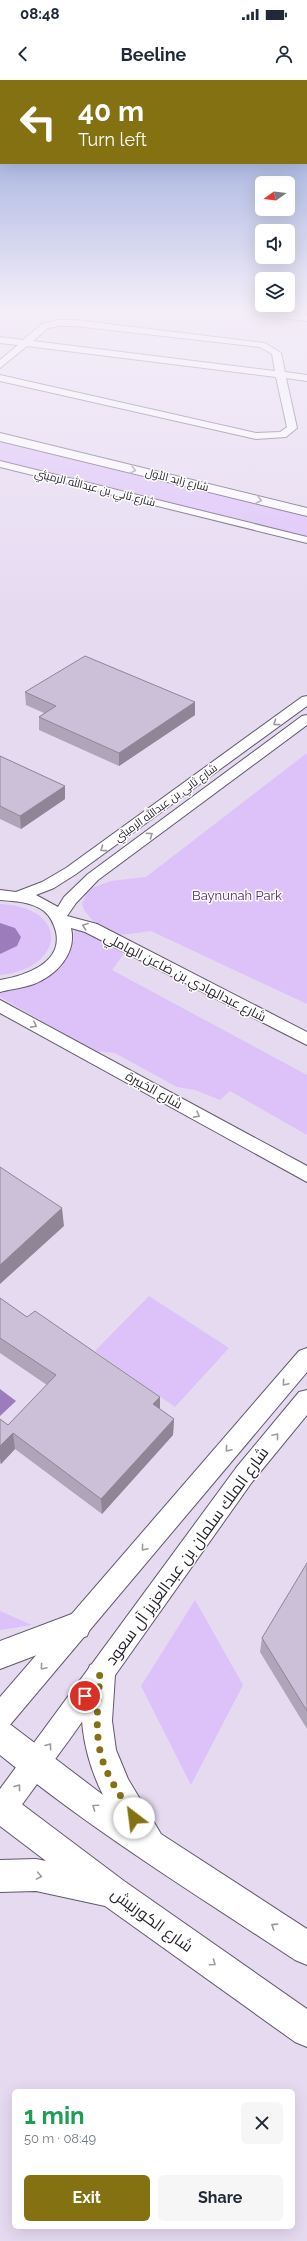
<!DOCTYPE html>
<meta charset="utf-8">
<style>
body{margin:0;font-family:Raleway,Cairo,sans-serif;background:#f6f6f7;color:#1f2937;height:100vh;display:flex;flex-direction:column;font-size:15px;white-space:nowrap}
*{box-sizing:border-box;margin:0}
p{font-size:13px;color:#747a83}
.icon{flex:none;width:22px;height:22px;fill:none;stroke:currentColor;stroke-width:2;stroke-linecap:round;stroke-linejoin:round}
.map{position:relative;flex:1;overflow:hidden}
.side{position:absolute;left:12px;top:2009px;width:283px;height:140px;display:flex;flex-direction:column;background:#fff;border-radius:6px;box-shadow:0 4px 16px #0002}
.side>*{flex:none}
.hud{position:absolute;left:0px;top:0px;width:307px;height:84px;box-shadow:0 4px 16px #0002;background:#837112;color:#fff;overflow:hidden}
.needle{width:26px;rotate:255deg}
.controls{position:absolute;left:255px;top:96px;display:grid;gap:8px}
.controls a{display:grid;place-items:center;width:40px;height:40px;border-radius:6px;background:#fff;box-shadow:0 4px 16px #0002;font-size:20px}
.pin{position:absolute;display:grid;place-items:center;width:34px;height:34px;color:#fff;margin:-17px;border:2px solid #fff;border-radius:50%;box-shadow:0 1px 4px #0007}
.me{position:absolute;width:44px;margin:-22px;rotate:330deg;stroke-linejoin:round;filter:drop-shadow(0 0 3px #0008)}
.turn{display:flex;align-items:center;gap:14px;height:84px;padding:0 12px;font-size:18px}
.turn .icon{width:52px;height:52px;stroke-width:2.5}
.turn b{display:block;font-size:28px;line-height:34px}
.round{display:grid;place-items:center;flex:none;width:42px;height:42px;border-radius:6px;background:#f6f6f7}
.summary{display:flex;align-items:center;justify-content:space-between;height:68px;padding:0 12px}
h1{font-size:24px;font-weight:700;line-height:30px;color:#1e9e55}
.primary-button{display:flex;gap:8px;margin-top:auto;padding:8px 12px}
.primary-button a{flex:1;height:46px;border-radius:6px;background:#837112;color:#fff;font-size:16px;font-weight:700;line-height:46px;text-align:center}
.primary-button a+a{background:#f6f6f7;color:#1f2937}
.status{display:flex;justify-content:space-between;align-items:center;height:28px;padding:0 20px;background:#fff;direction:ltr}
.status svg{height:11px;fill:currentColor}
header{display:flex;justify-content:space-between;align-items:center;height:52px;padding:0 12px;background:#fff;font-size:18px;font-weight:700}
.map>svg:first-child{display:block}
</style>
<div class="status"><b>08:48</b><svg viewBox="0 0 49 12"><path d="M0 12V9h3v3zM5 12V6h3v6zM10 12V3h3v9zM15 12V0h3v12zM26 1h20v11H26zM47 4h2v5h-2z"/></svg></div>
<header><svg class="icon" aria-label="back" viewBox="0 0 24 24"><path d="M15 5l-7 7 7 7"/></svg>Beeline<svg class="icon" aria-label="person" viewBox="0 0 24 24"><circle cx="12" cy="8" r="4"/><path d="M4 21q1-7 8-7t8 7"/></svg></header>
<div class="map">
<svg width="307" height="2161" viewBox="0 0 307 2161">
<rect width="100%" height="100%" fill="#e6daf1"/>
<path fill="#ddc1f9" d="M0,359L307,436V456L0,381Z
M307,673V924L151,851L121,855L93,841L84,830L82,823L89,809L111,801L146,797Z
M0,824C71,827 65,889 0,895Z
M75,846L121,869L123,875L112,890L307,995V1055L230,1011L220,1020L195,1010L177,1007L115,973L97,971L84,965L0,917V910C24,903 58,898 70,873C74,865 74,855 75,846Z
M149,1216L229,1268L175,1327L95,1271Z
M195,1520L243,1605L191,1705L141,1606Z
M0,1531L32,1545L0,1550Z"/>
<path fill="#9d7cbc" d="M0,843L15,848L21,857L17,866L0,874Z
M0,1309L16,1321L0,1336Z"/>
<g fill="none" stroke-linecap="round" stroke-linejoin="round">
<defs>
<path id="minor" d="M244,231H272L307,235V241L248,234Z
M58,240H75L265,263L281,273L285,292L307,295V301L286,298L297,348L286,357L256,359L0,301V295L256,353L280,352L287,347L276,297L27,266L0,288V280L18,265L0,263V257L23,260L42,244ZM58,246H75L260,267L272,274L275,291L33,261L48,248Z
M0,381L307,457V463L0,387Z
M307,616V626L76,794L54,808L36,815L58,827L64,817L88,794L302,636L307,635V645L98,800L76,823L67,836L97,844L307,952V965L85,852L71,848C77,873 57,895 34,904C23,908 11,909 0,912V900C23,896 63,884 56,852C54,844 51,837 44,831C32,822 15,821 0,820V810L16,812L42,802L66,788L302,617Z
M0,920L307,1086V1102L0,933Z
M307,1268V1292L9,1646L0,1650V1617L299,1271Z
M307,1310V1335L252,1402L72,1656L10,1741L0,1744V1709L236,1388L299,1312Z"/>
<path id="major" d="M0,353L307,428V436L0,361Z
M77,1532L87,1536L91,1546L87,1556L0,1589V1561Z
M100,1581L110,1585L115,1595L112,1641L116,1670L128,1699L161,1754L307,1849V1885L295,1880C195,1814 93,1751 0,1675V1641L11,1645L103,1715C84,1677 73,1625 90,1585Z
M0,1711L11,1716L124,1801L307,1929V1967L295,1962L105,1826L36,1811L0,1812V1780L36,1779L46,1781L0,1746Z"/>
</defs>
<use href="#minor" stroke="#61586b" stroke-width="2"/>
<use href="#major" stroke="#61586b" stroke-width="2"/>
<use href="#minor" fill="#fff" fill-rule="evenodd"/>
<use href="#major" fill="#fff" fill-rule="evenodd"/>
</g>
<path fill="#afa5b9" d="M25,612L195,622V635L119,686L39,650V637L44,633L26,625Z
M0,676L65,706V719L21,749L0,739Z
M0,1218L27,1237L160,1317V1329L174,1339L173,1355L102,1434L15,1369L1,1384L0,1383V1339L8,1345L47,1305L0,1273Z
M307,1483V1649L260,1572L262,1558Z"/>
<path fill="#8e8696" d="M195,622V635L119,686V673Z
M65,706V719L21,749L20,736Z
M62,1128L64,1146L0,1204V1185Z
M160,1317V1333L153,1324Z
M174,1339L173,1355L102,1434L101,1419Z
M13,1353L15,1369L1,1384L0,1378V1366Z"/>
<path fill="#cbc0d7" stroke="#8e8696" d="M85,576L195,622L119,673L39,637L56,626L25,612Z
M0,676L65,706L20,736L0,726Z
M0,1087L62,1128L0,1185Z
M0,1218L27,1237L35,1231L160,1317L153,1324L174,1339L101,1419L13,1353L0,1366V1339L8,1345L56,1295L0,1258Z
M307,1483V1631L262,1558Z"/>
<defs><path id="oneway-chevron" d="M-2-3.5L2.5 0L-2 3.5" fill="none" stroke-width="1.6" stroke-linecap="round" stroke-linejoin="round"/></defs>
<g stroke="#9c9a9e">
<use href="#oneway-chevron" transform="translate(133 390) rotate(14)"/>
<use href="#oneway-chevron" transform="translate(259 420) rotate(14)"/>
<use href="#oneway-chevron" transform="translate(276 643) rotate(144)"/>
<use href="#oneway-chevron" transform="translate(150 755) rotate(-36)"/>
<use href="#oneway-chevron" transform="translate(103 769) rotate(144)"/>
<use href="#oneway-chevron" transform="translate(85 846) rotate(-160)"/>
<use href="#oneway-chevron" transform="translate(34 945) rotate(28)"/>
<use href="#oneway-chevron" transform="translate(197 1035) rotate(29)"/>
<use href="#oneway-chevron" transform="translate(285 1303) rotate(130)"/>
<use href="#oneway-chevron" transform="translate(276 1356) rotate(-50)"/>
<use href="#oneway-chevron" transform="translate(228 1369) rotate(130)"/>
<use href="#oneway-chevron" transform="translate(144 1468) rotate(130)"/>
<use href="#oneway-chevron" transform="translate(43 1587) rotate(130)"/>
<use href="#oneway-chevron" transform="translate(49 1666) rotate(-53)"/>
<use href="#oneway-chevron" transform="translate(18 1707) rotate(-53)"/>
<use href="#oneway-chevron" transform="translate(95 1727) rotate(-145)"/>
<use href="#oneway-chevron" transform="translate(39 1796) rotate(10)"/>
<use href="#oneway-chevron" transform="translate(274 1846) rotate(-147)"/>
<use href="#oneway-chevron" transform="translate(213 1883) rotate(35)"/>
</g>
<linearGradient id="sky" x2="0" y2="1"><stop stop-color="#8a9ed6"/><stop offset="0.43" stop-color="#f4eef9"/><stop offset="1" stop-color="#f4eef9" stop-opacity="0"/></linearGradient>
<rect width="307" height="534" fill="url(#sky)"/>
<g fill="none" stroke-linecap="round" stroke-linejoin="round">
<path stroke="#837112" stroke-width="7" stroke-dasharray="0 12.6" d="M85,1616L100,1595C98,1625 93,1658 105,1687C112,1705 125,1721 134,1738"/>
</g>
<g text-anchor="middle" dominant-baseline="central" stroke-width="3" stroke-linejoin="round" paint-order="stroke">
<g font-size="11" fill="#231f28" stroke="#fff">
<text transform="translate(177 400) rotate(14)">شارع زايد الأول</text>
<text transform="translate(95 408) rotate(14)">شارع ثاني بن عبدالله الرميثي</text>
<text transform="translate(166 723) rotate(-36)">شارع ثاني بن عبدالله الرميثي</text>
</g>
<g font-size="13" fill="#562977" stroke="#fff">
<text x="237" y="815">Baynunah Park</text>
</g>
<g font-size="13" fill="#231f28" stroke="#fff">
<text transform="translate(185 897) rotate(27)">شارع عبدالهادي بن ضاعن الهاملي</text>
<text transform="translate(154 1010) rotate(29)">شارع الخبيرة</text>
</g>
<g font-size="16" fill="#231f28" stroke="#fff">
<text transform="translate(187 1476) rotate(-54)">شارع الملك سلمان بن عبدالعزيز آل سعود</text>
<text transform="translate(152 1840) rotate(36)">شارع الكورنيش</text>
</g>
</g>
</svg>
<div class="controls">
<a><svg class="needle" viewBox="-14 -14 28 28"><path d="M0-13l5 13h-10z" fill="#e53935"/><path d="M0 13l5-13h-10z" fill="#747a83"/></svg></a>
<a><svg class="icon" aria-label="sound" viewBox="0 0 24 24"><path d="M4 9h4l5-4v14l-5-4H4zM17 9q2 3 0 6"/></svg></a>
<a><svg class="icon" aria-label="layers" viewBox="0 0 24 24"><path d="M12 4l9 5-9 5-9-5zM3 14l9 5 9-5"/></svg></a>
</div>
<div class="pin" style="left:85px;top:1616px;background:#d93025"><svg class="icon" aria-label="arrive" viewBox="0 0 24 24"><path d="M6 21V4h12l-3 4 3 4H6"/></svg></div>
<svg class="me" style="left:134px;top:1738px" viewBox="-20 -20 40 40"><circle r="19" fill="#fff"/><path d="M0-13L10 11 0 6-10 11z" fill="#837112"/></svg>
<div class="hud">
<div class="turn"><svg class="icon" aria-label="left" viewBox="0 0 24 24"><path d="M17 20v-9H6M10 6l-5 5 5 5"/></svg><div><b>40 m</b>Turn left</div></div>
</div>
<section class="side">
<div class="summary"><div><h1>1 min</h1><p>50 m · 08:49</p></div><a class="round"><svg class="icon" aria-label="close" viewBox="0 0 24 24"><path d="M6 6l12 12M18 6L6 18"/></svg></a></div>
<div class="primary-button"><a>Exit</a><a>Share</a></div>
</section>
</div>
